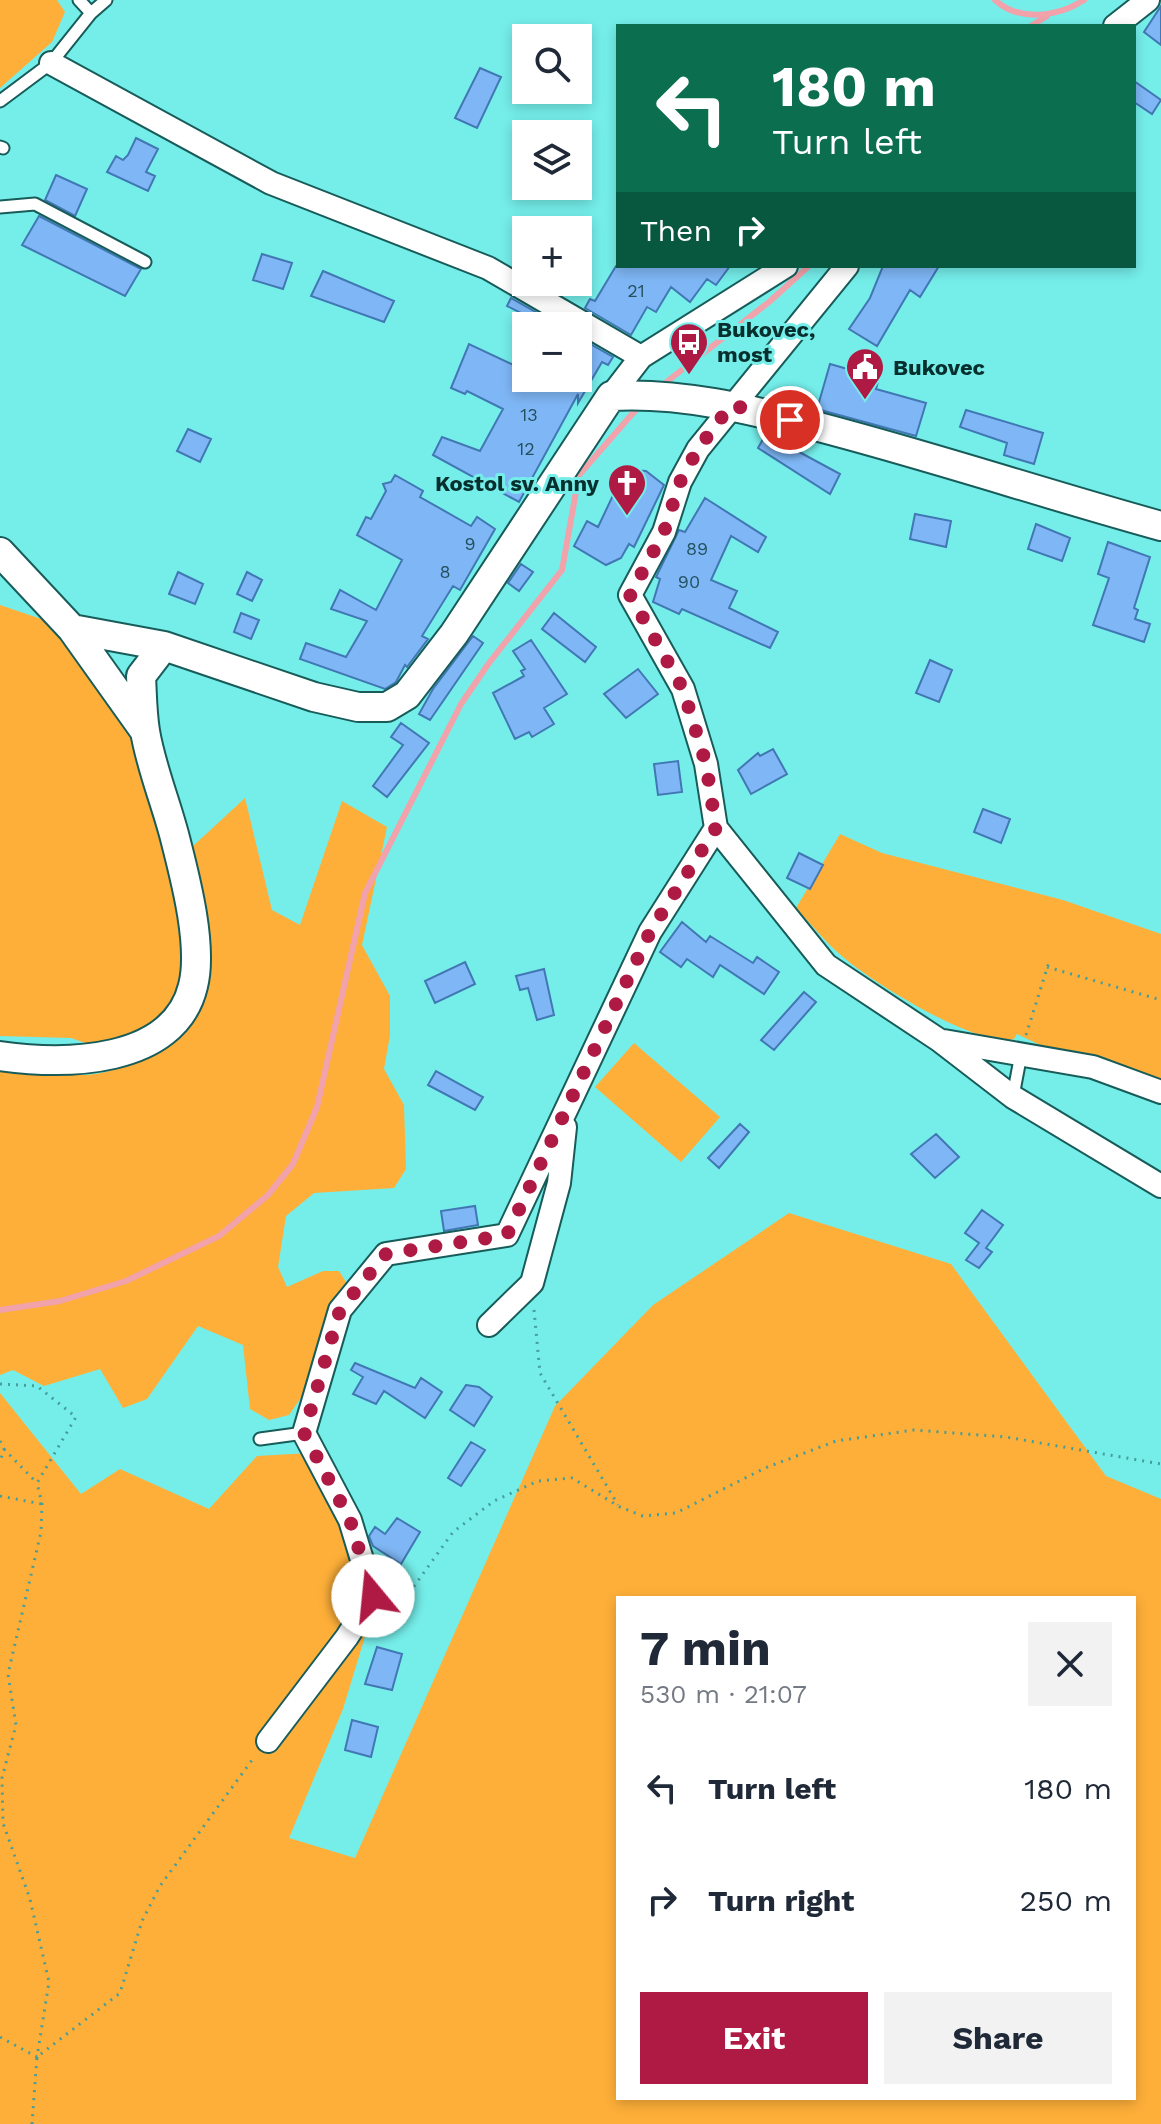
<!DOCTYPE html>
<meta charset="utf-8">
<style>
body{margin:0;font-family:"Work Sans",sans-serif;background:#f2f2f3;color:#1f2937;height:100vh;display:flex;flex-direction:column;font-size:30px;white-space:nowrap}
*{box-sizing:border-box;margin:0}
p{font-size:26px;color:#747a83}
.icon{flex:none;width:44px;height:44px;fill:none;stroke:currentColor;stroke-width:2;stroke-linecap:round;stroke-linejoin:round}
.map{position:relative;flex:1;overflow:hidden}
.side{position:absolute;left:616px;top:1596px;width:520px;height:504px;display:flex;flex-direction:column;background:#fff;border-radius:0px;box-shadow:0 4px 12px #0003}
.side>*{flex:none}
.hud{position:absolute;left:616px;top:24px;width:520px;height:244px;border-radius:0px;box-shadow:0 4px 12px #0003;background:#0b6e4f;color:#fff;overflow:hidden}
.fabs{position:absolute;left:512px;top:24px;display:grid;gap:16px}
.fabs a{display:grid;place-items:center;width:80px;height:80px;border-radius:0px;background:#fff;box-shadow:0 4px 12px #0003;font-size:40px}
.pin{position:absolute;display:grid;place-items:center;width:68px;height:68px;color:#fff;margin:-34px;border:4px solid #fff;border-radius:50%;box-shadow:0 2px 8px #0007}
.me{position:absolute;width:88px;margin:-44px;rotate:343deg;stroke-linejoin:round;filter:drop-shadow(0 0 6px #0008)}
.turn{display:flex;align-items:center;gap:28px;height:168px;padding:0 24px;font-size:36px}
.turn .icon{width:104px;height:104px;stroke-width:2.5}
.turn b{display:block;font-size:56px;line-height:68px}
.then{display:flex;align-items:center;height:76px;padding:0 24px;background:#0003;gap:16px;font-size:30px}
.round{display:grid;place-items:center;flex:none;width:84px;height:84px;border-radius:0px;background:#f2f2f3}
.headline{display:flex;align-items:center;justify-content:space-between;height:136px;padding:0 24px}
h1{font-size:48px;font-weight:700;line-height:60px}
.cta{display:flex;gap:16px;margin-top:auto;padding:16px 24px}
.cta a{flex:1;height:92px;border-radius:0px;background:#ae1a44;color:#fff;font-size:32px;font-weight:700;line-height:92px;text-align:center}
.cta a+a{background:#f2f2f3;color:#1f2937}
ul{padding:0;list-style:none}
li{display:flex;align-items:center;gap:24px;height:112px;padding:0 24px}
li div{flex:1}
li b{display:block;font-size:30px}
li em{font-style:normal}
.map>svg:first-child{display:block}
</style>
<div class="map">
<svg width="1161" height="2124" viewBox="0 0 1161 2124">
<rect width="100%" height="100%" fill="#75eeea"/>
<path fill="#feaf39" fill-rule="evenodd" d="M0,0H57L65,12L52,42L0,88Z
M0,605L53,623L136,732L183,927L180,990L161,1015L139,1034L105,1050L71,1038L0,1036Z
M245,798L272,910L300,925L342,801L387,827L362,945L390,996V1035L384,1069L404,1105L406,1169L394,1188L314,1193L286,1216L278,1267L287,1287L323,1271H339L346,1282L309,1386L289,1415L269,1420L250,1409L243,1345L198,1326L147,1399L123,1408L100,1369L44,1386L13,1370L0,1375V1067C28,1070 57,1075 85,1075C132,1074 201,1029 208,980C214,937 199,888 193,846Z
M840,834L882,853L1063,900L1161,934V1079L1038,1044L1017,1034L1014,1039C977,1048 872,982 843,957C826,943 811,924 796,908Z
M634,1043L720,1117L681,1162L595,1087Z
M789,1213L951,1264L1106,1476L1161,1499V2124H0V1393L81,1494L120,1469L209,1509L257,1456L310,1453L364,1568L373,1610L343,1709L289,1838L355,1858L555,1406L653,1305ZM618,1598H1134V2098H618Z"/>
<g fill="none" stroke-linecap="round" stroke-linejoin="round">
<path stroke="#f1a2ab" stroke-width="6" d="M995,0C1019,22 1058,17 1084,0
M1031,26L1047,16
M660,387L769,302L809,266
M0,1310L60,1301L126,1281L219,1236L268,1195L293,1164L317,1107L365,893L461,704L489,663L562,570L579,475L640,405"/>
</g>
<path fill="#7fb7f6" stroke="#4177b3" stroke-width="2" d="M1161,6V45L1144,32Z
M480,68L501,77L477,128L455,118Z
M1134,81L1161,100L1152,114L1134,102Z
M136,138L158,149L146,172L155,176L148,191L107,172L116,156L123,160L128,155Z
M56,175L87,189L75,216L45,200Z
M39,216L141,269L125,296L22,245Z
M262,254L292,263L283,289L253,280Z
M616,266H730L716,285L707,279L690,302L671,287L656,312L647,307L631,335L585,308L590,299L595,301Z
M883,266H939L920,297L910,290L877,346L849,329L870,298Z
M323,271L394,301L384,322L311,296Z
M511,298L560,326H547L507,306Z
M578,337L613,357L608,365L602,362L578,403V394L519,502L433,455L442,437L480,451L503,409L467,391L465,394L451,388L469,344L526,371V378H578Z
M830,364L879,378L876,389L926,403L916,436L817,409Z
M966,410L1043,433L1034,464L1004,455L1007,443L960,427Z
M188,429L211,439L200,462L177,451Z
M766,434L840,474L830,494L758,448Z
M631,470L646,471L664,485L634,547L629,544L621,558L606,565L574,546L587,521L598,527L616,489Z
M395,475L423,491L420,497L471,526L477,517L495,529L460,590L453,586L422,636L428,639L407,667L405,665L396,682L385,689L300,659L306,643L346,657L367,621L331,609L340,590L376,610L402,560L357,535L366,517L371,519L386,491L383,484L391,482Z
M705,498L766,537L758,552L731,536L711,580L737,591L729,608L778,632L770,648L682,609L679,614L653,602L660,579L656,577L679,530L685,532Z
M915,514L951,521L946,547L910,539Z
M1036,524L1070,538L1062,561L1028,549Z
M1108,542L1150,557L1134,608L1138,610L1135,619L1150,624L1144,642L1093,625L1109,578L1098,574Z
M521,564L533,572L519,591L508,583Z
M178,572L203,584L195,604L169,594Z
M247,572L262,580L252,601L237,594Z
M241,613L259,620L251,639L234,632Z
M554,613L596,647L585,662L542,629Z
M473,636L483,643L430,720L419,714L433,689Z
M531,640L567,694L544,708L554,724L532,737L529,732L515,739L493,693L524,676L521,671L525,669L513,651Z
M930,660L952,670L939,702L916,693Z
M638,669L658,694L626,718L604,694Z
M401,723L429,743L387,797L373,786L403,745L391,737Z
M773,749L787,774L751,794L738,770L758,753L760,756Z
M678,761L682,792L658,795L654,764Z
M983,809L1010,819L1001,843L974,832Z
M799,853L823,865L810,889L787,878Z
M682,922L706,942L710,936L753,963L757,957L779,972L764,994L720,965L713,977L687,959L681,967L660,952Z
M465,962L475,984L435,1003L425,981Z
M544,969L554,1015L537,1020L528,988L520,990L516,976Z
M804,992L816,1002L774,1050L761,1040Z
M436,1071L483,1097L475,1110L428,1085Z
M740,1124L749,1132L719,1168L708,1158Z
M936,1134L959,1157L935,1178L911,1154Z
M475,1206L478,1225L444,1231L441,1211Z
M982,1210L1003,1225L986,1248L992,1252L979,1268L966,1260L979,1243L965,1233Z
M355,1363L415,1388L421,1378L442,1392L425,1418L384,1391L376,1404L353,1394L363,1377L351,1370Z
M466,1385L479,1387L492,1397L474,1426L450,1410Z
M471,1442L485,1450L461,1486L448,1478Z
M397,1518L420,1532L401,1564L373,1546L369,1536L375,1527L385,1534Z
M377,1647L402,1654L392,1690L365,1684Z
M352,1720L378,1727L371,1757L345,1750Z"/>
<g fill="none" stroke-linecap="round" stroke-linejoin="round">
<defs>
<path id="service" d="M91,13L106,0
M0,101L51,63L91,13L79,0
M0,147L3,148
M0,207L35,204L145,262
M1013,1096L1021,1054
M260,1439L304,1433"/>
<path id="minor" d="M1115,26L1148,0
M51,63L271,183L488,268L641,357
M847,266L698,449L680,482L664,532L630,595L683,689L706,764L716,828L826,965L939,1040L1013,1097L1161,1186
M611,396L641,357L786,266
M944,1041L1093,1067L1161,1092
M489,1325L532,1283L559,1183L565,1127
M268,1741L347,1637L373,1596L350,1520L304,1433L340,1310L386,1254L507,1235L650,932L716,828"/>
<path id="tertiary" d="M0,552L72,629L144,730
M72,629L164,646L314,697L358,707H387L407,695L454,634L611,396C681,392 748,409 815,426C931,456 1045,494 1161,526
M0,1056C64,1065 174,1065 193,986C203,947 186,881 176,842C167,805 151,768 145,731C142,713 142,694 141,676L164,646"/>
</defs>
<use href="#service" stroke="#185c5a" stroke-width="15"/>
<use href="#minor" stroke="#185c5a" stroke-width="26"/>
<use href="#tertiary" stroke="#185c5a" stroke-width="32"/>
<path stroke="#469d9a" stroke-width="3" stroke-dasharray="2 6" stroke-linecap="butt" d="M1047,967L1161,1000
M1026,1035L1050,959
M534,1310L540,1373L618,1505
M0,1384L37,1386L76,1417L37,1483L42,1504L41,1532L8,1674L16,1725L2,1778L3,1823L30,1899L49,1982L37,2057L0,2037
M0,1441L4,1449L0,1462
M4,1449L37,1483
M0,1496L42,1504
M390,1608L412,1589L453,1532L494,1501L538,1481L572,1478L620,1507L643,1516L676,1513L765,1468L836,1441L914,1430L1006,1437L1161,1464
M32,2124L37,2057L120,1993L142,1921L160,1886L255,1756"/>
<use href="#service" stroke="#fff" stroke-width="11"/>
<use href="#minor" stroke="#fff" stroke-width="22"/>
<use href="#tertiary" stroke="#fff" stroke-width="28"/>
</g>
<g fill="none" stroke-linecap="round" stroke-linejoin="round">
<path stroke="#ae1a44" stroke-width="14" stroke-dasharray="0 25.2" d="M373,1596L350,1520L304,1433L340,1310L386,1254L507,1235L650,932L716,828L706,764L683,689L630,595L664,532L680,482L698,449L731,405L790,420"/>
</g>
<defs>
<symbol id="bus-pin" viewBox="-11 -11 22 30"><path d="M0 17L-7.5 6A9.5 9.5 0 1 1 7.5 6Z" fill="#ae1a44" stroke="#75eeea"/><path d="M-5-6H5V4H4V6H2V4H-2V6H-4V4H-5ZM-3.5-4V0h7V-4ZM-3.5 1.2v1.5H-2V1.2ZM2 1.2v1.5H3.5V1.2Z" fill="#fff"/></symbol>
<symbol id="civic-pin" viewBox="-11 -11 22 30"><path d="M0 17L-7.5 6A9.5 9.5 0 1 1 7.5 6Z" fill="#ae1a44" stroke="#75eeea"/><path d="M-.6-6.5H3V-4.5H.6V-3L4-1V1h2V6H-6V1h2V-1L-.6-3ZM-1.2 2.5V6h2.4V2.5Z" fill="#fff"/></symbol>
<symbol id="church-pin" viewBox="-11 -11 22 30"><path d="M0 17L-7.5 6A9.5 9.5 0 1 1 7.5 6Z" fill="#ae1a44" stroke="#75eeea"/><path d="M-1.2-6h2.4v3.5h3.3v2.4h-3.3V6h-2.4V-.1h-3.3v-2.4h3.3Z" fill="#fff"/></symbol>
</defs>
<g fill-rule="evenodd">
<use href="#bus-pin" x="667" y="320" width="44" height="60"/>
<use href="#civic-pin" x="843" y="345" width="44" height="60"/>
<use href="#church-pin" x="605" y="461" width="44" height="60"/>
</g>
<g text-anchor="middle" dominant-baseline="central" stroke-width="6" stroke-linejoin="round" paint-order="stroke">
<g font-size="18" fill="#245160">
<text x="636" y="290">21</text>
<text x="529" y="414">13</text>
<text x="526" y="448">12</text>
<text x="470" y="543">9</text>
<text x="697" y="548">89</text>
<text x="445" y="571">8</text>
<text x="689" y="581">90</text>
</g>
<g font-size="22" font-weight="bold" fill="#062f2e" stroke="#75eeea" text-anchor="start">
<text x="717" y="329">Bukovec,<tspan x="717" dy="25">most</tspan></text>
<text x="893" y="367">Bukovec</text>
<text x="599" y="483" text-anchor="end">Kostol sv. Anny</text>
</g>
</g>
</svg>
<div class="fabs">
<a><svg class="icon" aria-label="search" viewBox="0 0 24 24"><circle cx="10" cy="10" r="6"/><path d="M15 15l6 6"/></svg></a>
<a><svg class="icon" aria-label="layers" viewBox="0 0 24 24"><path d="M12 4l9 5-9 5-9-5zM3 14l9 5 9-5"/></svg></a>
<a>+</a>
<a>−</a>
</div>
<div class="pin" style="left:790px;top:420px;background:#d93025"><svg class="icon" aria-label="arrive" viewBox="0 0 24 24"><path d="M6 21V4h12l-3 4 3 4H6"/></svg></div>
<svg class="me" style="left:373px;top:1596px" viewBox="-20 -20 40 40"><circle r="19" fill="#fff"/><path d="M0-13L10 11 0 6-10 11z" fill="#ae1a44"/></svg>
<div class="hud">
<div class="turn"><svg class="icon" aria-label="left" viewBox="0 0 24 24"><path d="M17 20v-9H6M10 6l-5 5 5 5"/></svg><div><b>180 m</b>Turn left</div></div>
<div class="then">Then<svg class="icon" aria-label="right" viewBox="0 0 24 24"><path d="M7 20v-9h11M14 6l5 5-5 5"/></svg></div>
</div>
<section class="side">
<div class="headline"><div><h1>7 min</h1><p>530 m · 21:07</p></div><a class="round"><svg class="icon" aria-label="close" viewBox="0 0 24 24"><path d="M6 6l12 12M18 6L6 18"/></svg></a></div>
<ul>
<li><svg class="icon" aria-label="left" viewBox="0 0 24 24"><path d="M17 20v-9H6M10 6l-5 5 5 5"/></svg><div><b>Turn left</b></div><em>180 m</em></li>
<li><svg class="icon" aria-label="right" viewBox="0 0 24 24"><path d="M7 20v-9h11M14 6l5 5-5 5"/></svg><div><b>Turn right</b></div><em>250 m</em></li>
</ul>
<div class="cta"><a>Exit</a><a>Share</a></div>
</section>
</div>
